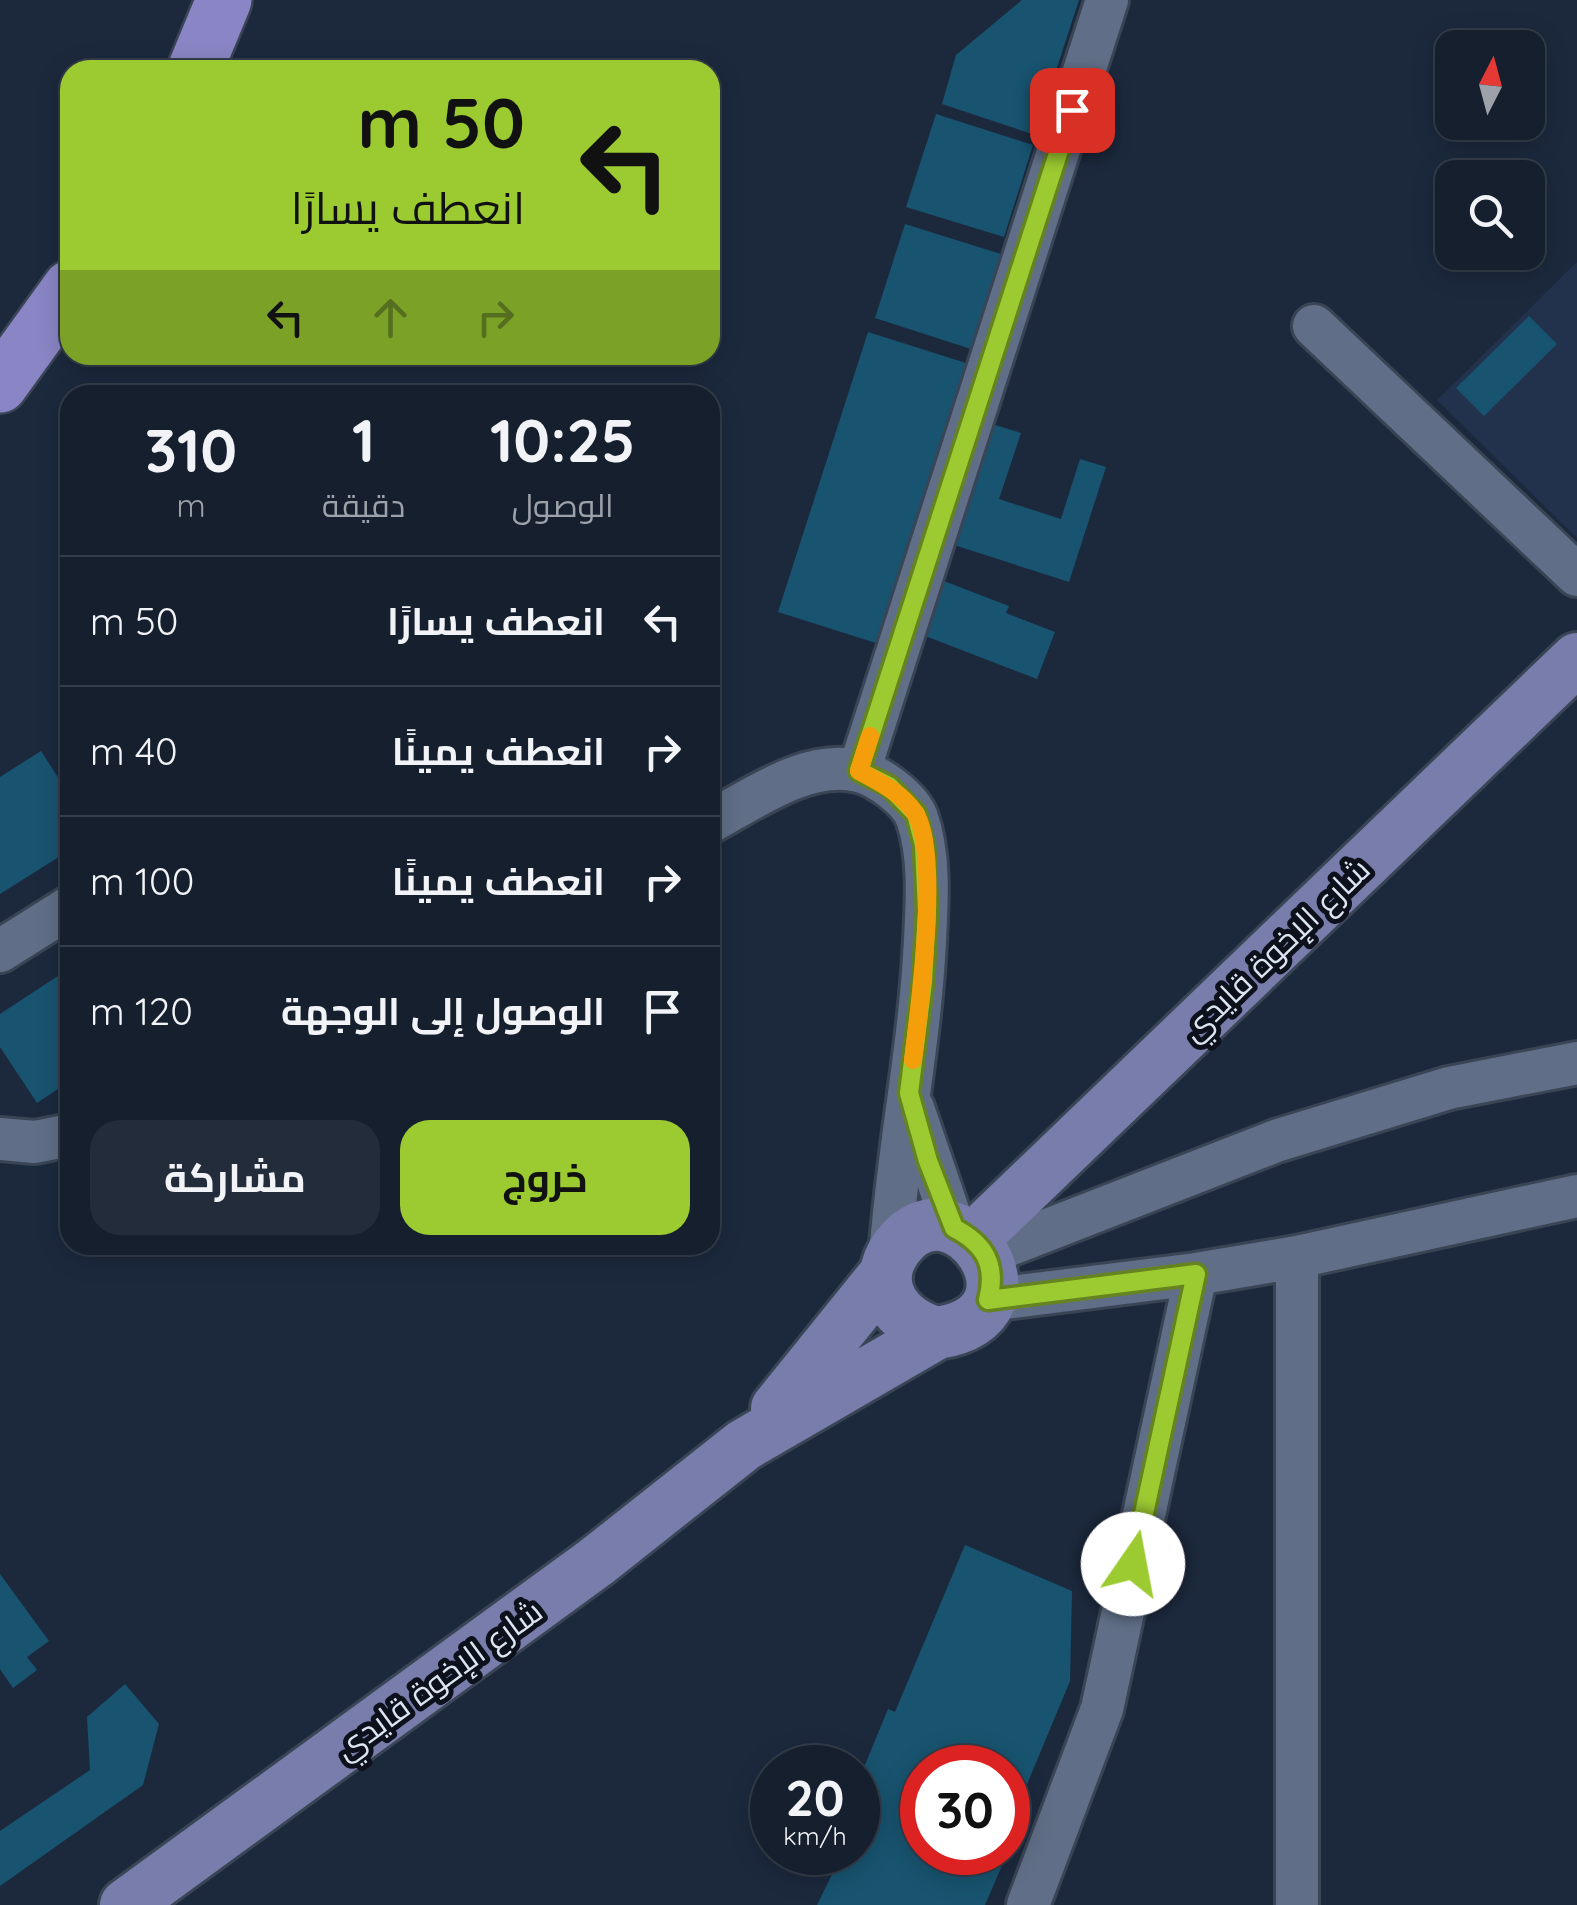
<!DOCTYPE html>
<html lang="ar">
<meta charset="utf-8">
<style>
body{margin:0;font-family:Quicksand,Cairo,sans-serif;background:#222c3a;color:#f1f3f6;direction:rtl;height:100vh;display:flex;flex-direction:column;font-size:38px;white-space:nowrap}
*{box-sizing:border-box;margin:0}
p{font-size:32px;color:#9da2aa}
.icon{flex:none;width:55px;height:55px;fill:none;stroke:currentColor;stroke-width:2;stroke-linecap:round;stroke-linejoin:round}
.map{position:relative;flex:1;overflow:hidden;direction:ltr}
.drawer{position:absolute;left:60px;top:385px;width:660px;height:870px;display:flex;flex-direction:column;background:#151f2e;border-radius:30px;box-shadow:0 5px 25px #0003,0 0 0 2px #343d4a;direction:rtl}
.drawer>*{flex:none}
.guide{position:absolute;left:60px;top:60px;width:660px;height:305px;border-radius:30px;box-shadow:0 5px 25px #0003,0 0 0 2px #343d4a;direction:rtl;background:#9cca31;color:#111;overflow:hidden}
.needle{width:65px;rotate:6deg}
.buttons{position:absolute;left:1435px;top:30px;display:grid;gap:20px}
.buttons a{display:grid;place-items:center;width:110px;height:110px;border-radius:20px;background:#151f2e;box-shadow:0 5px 25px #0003,0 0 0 2px #343d4a;font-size:50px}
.speed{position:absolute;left:750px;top:1745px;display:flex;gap:20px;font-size:50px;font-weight:700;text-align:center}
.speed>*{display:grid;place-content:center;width:130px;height:130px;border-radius:50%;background:#151f2e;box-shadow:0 5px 25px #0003,0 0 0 2px #343d4a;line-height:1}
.speed small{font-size:25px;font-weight:400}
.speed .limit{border:15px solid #d22;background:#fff;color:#111}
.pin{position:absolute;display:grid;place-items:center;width:85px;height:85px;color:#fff;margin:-42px;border-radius:20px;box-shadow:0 5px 15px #0006}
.me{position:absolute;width:110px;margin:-55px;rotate:12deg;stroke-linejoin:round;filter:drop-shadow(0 0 8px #0008)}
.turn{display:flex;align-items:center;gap:35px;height:210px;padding:0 30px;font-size:45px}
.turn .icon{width:130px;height:130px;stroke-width:2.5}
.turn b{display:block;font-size:70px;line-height:85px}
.lanes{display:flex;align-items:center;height:95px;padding:0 30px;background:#0003;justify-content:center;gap:50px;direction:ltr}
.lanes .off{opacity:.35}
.eta{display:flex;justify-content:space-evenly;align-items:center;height:170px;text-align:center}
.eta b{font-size:60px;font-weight:700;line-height:70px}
.primary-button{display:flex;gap:20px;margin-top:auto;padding:20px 30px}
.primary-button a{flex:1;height:115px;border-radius:30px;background:#9cca31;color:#111;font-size:40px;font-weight:700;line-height:115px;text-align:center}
.primary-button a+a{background:#222c3a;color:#f1f3f6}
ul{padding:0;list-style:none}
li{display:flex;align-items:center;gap:30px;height:130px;padding:0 30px;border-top:2px solid #343d4a}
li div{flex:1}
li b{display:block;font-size:38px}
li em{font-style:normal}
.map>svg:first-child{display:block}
</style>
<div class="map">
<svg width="1577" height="1905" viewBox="0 0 1577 1905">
<rect width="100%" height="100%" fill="#1c293d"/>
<path fill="#22324c" d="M1577,262V538L1437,400Z"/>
<path fill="#185470" d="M1022,0H1079L1035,135L942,104L956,55Z
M936,114L1033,145L1004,237L906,207Z
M905,224L1004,255L974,350L875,318Z
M1529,316L1557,344L1484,416L1456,388Z
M868,332L969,364L879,644L778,612Z
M989,423L1021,433L999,499L1061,519L1080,459L1106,467L1069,582L951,544Z
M936,578L1009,606L1006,613L1055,632L1037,679L915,632Z
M41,751L70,796V850L0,894V777Z
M70,968V1081L37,1103L0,1047V1014Z
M965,1545L1072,1591L1070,1681L1008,1830V1768H922V1852L1007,1854L985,1905H817L843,1852H858V1817L866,1796L858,1792V1782L888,1709L895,1712Z
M0,1574L49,1641L27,1657L37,1670L13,1688L0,1669Z
M125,1684L159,1724L143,1785L0,1886V1831L90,1770L87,1717Z"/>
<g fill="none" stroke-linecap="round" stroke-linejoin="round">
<defs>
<path id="minor" d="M1314,326L1577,575
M859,771L1107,0
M710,822C753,799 807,759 859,771C879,776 910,799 917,818C930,855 927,901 925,940C920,1047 897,1152 890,1259
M0,951L70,907
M913,1108L954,1228
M0,1139L35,1142L70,1135
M986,1254L1276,1141L1449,1088L1577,1063
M988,1300L1196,1274L1297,1257L1577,1196
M1028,1905L1102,1709L1196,1274
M1297,1905V1257"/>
<path id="major" d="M974,1238L1577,659
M777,1408L886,1273
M126,1905L596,1562L744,1445L937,1333C1056,1316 955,1170 897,1247C869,1285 897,1323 937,1333"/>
<path id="highway" d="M195,70L224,0
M0,385L70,288"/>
</defs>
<use href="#minor" stroke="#394455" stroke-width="48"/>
<use href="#major" stroke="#394455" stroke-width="58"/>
<use href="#highway" stroke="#394455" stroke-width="60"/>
<use href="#minor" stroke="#606f87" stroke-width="42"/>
<use href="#major" stroke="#797dac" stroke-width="52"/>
<use href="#highway" stroke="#8a86c5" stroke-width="55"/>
</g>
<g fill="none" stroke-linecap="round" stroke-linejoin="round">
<defs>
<path id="route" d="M1072,110L859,771L889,786L916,814L924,845L927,911L923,982L909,1093L928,1161L954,1228C985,1244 997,1265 988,1300L1196,1274L1133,1564"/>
</defs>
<use href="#route" stroke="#658320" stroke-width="25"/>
<use href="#route" stroke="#9cca31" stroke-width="18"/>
<path stroke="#f59e0b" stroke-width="18" d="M870,736L859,771C879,782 902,793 915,813C941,853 919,1010 913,1060"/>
</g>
<g text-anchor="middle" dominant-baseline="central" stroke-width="10" stroke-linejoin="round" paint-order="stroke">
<g font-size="32" fill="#dce5f2" stroke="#0c111b">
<text transform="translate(1275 949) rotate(-44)">شارع الإخوة قايدي</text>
<text transform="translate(438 1679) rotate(-36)">شارع الإخوة قايدي</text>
</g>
</g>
</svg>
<div class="buttons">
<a><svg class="needle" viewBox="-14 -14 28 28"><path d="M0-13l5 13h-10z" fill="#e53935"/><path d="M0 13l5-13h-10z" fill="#9da2aa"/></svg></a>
<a><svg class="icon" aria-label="search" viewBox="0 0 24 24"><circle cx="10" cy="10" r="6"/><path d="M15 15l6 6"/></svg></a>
</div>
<div class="speed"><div>20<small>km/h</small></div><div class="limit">30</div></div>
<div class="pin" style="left:1072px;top:110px;background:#d93025"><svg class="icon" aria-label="arrive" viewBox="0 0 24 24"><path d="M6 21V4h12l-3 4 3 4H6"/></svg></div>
<svg class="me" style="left:1133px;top:1564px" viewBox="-20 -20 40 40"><circle r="19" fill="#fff"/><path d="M0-13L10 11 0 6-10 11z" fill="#9cca31"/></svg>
<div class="guide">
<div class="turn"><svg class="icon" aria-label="left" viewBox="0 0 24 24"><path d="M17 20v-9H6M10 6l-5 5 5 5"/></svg><div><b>50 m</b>انعطف يسارًا</div></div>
<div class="lanes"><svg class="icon" aria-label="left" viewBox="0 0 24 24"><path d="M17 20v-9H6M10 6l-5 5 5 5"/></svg><svg class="icon off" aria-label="ahead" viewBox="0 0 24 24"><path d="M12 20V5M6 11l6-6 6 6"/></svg><svg class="icon off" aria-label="right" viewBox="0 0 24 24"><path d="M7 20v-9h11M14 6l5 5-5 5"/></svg></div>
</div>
<section class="drawer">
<div class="eta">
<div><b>10:25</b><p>الوصول</p></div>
<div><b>1</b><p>دقيقة</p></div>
<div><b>310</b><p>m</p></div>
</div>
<ul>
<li><svg class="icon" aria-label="left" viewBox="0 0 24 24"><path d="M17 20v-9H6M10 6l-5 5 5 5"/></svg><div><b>انعطف يسارًا</b></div><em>50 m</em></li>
<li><svg class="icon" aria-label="right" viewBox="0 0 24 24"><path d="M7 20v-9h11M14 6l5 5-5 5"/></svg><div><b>انعطف يمينًا</b></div><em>40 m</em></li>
<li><svg class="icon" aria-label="right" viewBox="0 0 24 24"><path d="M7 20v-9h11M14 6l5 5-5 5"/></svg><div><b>انعطف يمينًا</b></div><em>100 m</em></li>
<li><svg class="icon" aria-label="arrive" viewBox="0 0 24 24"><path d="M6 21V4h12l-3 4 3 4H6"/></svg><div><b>الوصول إلى الوجهة</b></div><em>120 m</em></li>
</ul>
<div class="primary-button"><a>خروج</a><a>مشاركة</a></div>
</section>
</div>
